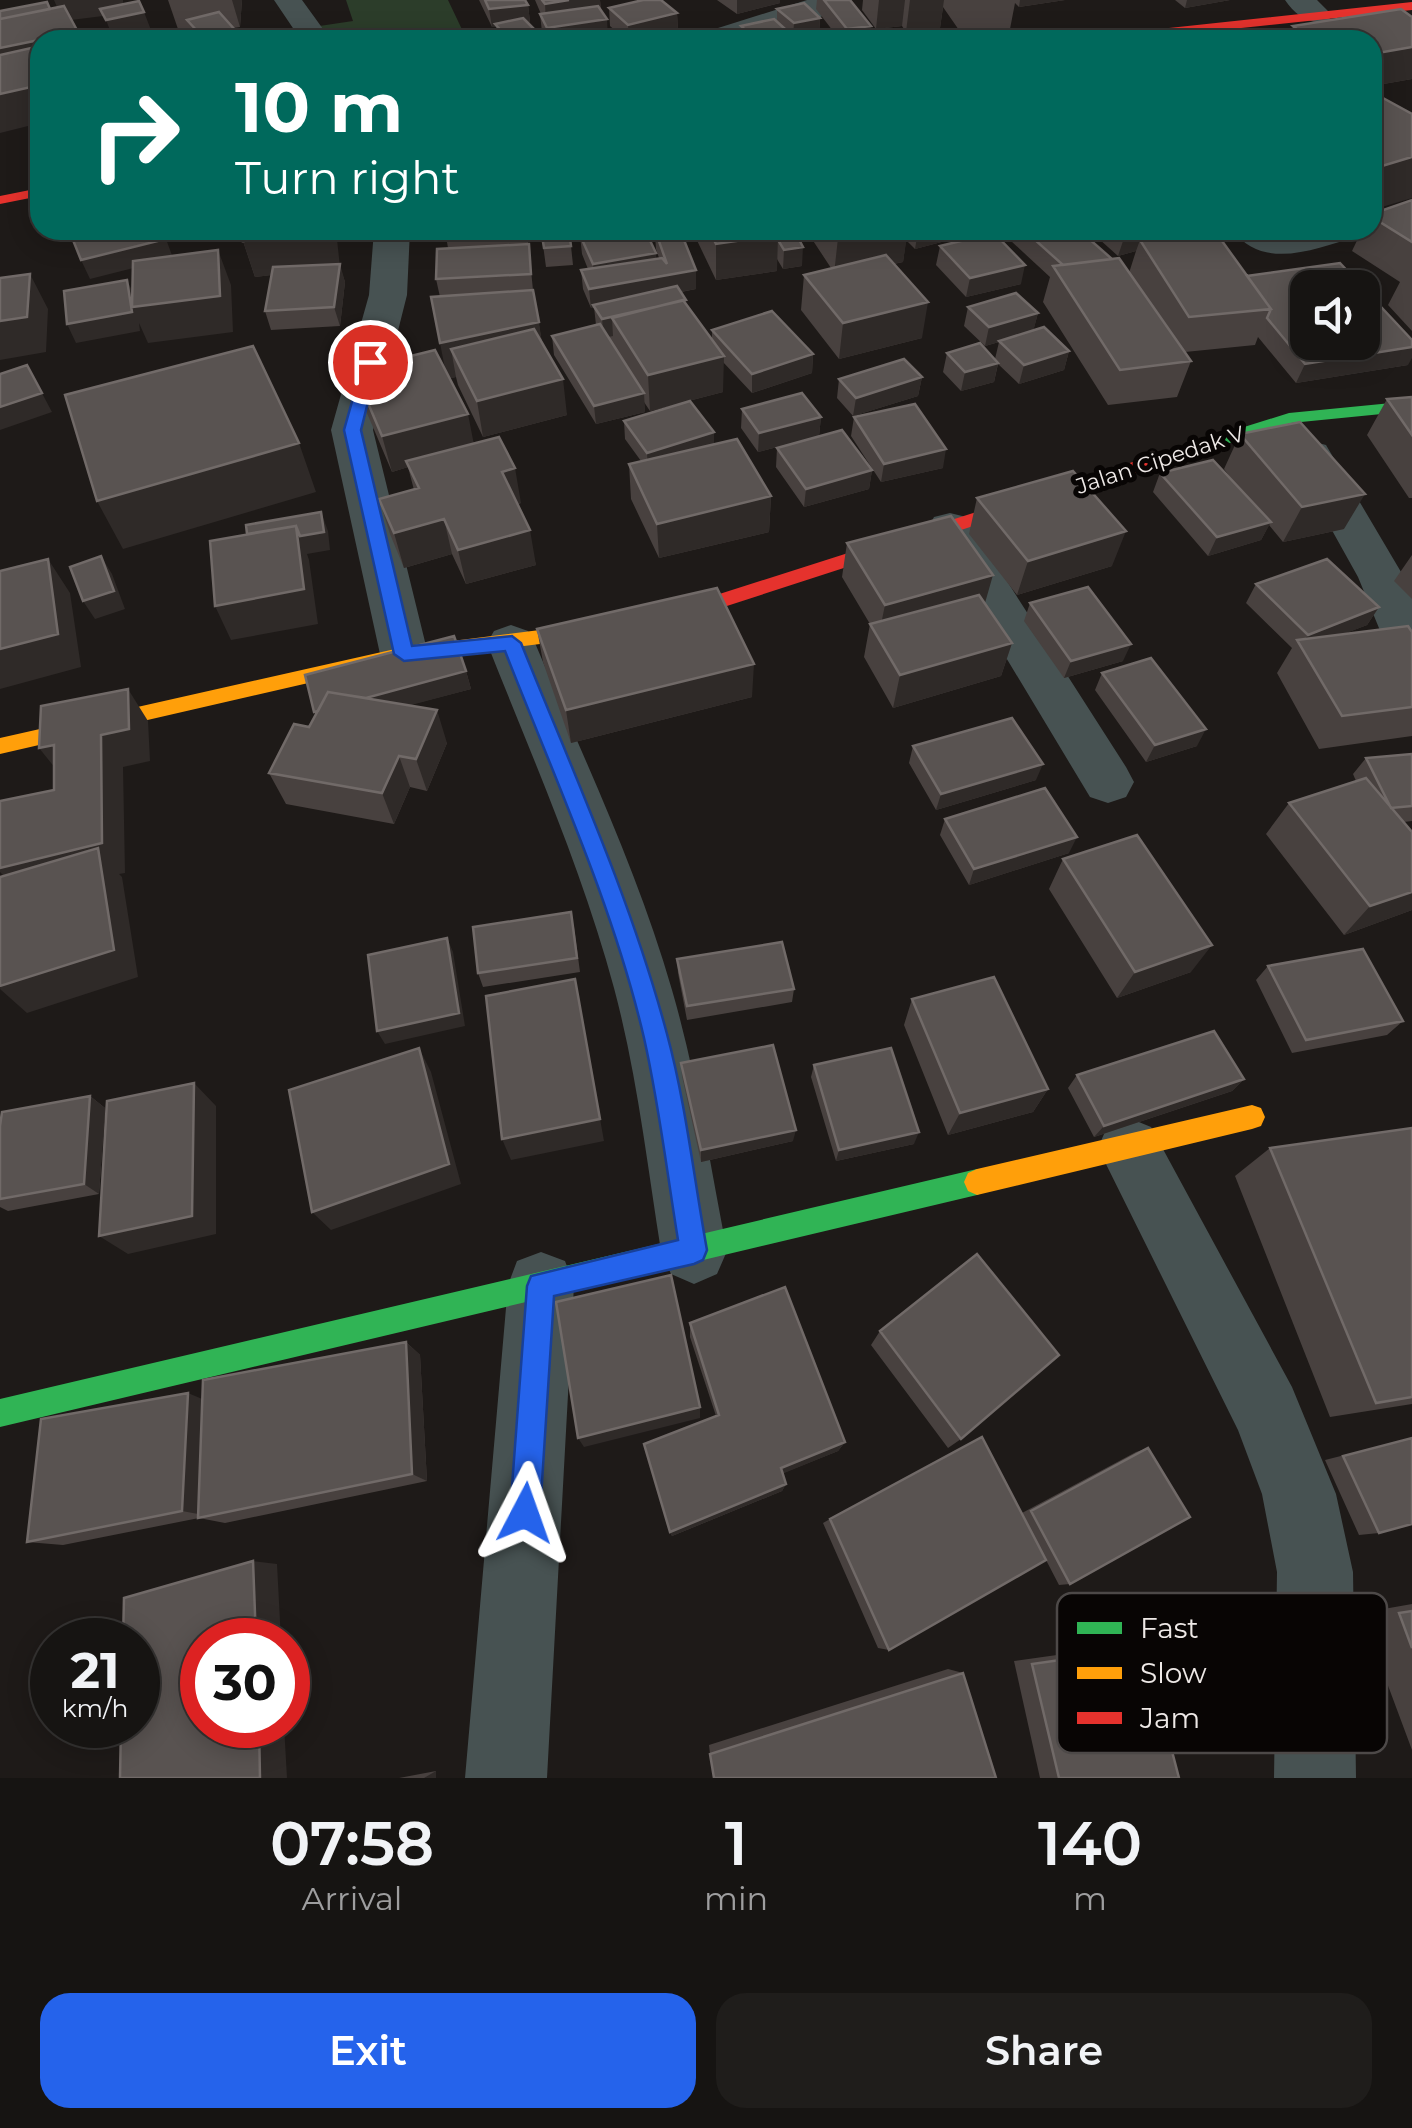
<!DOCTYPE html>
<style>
body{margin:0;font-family:Montserrat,sans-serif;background:#1f1d1b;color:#f1f3f6;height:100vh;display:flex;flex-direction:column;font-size:38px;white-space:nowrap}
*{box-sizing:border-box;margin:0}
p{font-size:32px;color:#9e9e9f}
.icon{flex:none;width:55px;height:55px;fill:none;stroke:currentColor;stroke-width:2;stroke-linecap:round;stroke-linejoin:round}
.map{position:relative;height:1778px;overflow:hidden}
.panel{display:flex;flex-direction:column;background:#161412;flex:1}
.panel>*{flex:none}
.banner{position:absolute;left:30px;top:30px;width:1352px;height:210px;border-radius:30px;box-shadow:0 5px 25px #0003,0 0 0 2px #353332;background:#00695c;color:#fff;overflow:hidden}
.fabs{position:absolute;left:1290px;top:270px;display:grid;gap:20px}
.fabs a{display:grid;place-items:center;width:90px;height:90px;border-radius:20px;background:#161412;box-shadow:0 5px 25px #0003,0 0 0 2px #353332;font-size:50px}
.speed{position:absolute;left:30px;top:1618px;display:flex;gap:20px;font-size:50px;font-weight:700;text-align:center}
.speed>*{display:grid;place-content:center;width:130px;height:130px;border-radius:50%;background:#161412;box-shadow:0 5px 25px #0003,0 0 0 2px #353332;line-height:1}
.speed small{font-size:25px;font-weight:400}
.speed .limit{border:15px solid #d22;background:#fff;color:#111}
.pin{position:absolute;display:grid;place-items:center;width:85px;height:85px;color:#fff;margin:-42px;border:5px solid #fff;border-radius:50%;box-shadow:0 2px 10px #0007}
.me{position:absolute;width:110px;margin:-55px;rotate:4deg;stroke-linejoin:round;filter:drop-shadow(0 0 8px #0008)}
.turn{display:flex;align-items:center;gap:35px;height:210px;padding:0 40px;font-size:45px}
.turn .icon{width:130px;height:130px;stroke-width:2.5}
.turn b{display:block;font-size:70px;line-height:85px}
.eta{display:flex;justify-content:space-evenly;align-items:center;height:170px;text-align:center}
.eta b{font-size:60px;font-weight:600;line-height:70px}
.primary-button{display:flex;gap:20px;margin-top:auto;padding:20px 40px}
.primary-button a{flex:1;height:115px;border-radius:30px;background:#2563eb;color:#fff;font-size:40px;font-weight:600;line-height:115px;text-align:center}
.primary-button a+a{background:#1f1d1b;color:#f1f3f6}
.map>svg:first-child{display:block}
</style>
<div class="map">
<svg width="1412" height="1778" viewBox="0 0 1412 1778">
<rect width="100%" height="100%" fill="#1e1a18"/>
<path fill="#2c3d2a" d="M346,0H448L467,40H303L299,29L353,21Z"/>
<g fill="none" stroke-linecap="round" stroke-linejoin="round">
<path fill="#475252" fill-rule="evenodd" d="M274,0H302L331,40H301Z
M807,0H842C817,33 733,40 694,40L699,34Z
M1285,0H1317L1332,15L1328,21C1310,26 1295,15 1285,0Z
M374,230H410L407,295L373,430L428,654L421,667L404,672L387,667L380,654L331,430L369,295Z
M1233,230H1279L1287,234L1303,230H1362L1356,237C1317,248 1263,272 1233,230Z
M1311,441L1326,445L1404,577L1412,597V672L1395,667L1358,577L1290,455L1296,445Z
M950,513L966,517L1126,767L1134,782L1126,797L1108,803L1090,797L928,528L934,517Z
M511,625L528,631L535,643C583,757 638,871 672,990C697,1076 710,1164 727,1251L717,1274L694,1284L671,1274L661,1251C647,1163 637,1074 614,988C582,869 532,757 487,643L494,631Z
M1129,1118L1151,1127L1292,1387L1336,1494L1353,1572L1356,1778H1274L1277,1572L1262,1494L1238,1430L1098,1148L1107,1127Z
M541,1252L565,1261L574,1285L547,1778H465L508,1285L517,1261Z"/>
<path fill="#30b455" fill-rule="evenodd" d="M1412,401V411L1291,423L1183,458L1174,452L1177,448L1289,413Z
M977,1169L986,1173L990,1182L986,1191L977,1195L0,1427V1399Z"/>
<path fill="#ff9f0a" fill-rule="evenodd" d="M692,603L702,610L699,615L652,630L404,661L0,754V738L404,647L651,616Z
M1252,1105L1261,1108L1265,1117L1261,1126L1252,1129L977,1195L968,1191L964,1182L968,1173L977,1169Z"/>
<path fill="#e5322d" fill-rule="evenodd" d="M1412,2V10L1128,40H1088L1094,36Z
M40,188V196L0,204V196Z
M1183,446L1192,452L1189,456L699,615H685L682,610L685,605Z"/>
</g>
<path fill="#48413f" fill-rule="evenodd" d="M168,0H242L240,27L191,34L190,31L179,32Z
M479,0H525L528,5L530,22L528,23L545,40H497L496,27H492Z
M535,0H600L601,10L608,37L587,40H546L542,32L540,14H541Z
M717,0H780V3L737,14Z
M817,0H850L869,40H840L816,9Z
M863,0H1065L1019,7L1015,3L1010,29L961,33L943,7L940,28L906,32L902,26L876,29L862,10Z
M1175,0H1230L1185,8Z
M609,8L677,13L678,31L641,40H626L610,26Z
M777,9L820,18L819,36L799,40H741V26L777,22Z
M1401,9L1412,17V79L1372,86V40H1288L1293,26Z
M1412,200V331L1388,305L1400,282L1352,251L1362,230H1372V214Z
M445,230H527L533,290L542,343L567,415L483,437L458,385L456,377L450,378L474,444L521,503L518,504L536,565L466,584L452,554L404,568L390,534L379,499L414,490L408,467L392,472L364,406L354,370H446L440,297L436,279L448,248Z
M541,230L571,246L573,265L546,267Z
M680,230L696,270V289L681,292L686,300V305L712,340V330L813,354L812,373L752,393L723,362V392L650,411L644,402L645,412L596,424L554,355L552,336L596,325L594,307L591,308L583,289L581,270L588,269L582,254L580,235ZM655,235L656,249L659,258L656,259V253L648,237Z
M692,230H794L802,266L783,269L777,259V271L716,280Z
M806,230H987L915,249L906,240L903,262L894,264L922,338L839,359L801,310L804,275L831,268Z
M1014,230H1079L1129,273L1136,251L1118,256L1089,230H1155L1152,239L1247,276L1408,365L1296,383L1258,337L1255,345L1185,352L1191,361L1177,397L1108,405L1043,302L1050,277L1011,241Z
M1270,230H1310L1278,240Z
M243,241L339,264L345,282L340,326L271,330L265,311L271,275L255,277Z
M940,246L1021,284L966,297L936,265Z
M968,307L1038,313L1033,331L1069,351L1064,370L1019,384L998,364L994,382L961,391L943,372L947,353L995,359L999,342L985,346L964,326Z
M922,377L918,396L853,416L837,398L839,379Z
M1412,397V498H1409L1367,435L1387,399Z
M742,409L821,417L819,436L758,452L741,428Z
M854,417L943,468L881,482L851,436Z
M624,421L714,432V445L771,496L769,532L659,558L631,499L629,464L641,461L625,439Z
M1240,434L1344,529L1283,542L1269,525L1261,540L1208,556L1153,492L1160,473L1235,484L1224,469Z
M777,448L872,470L869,489L804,507L776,467Z
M977,498L1112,566L1017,595L969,534Z
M847,543L985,603L1012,643L1001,676L893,708L864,657L870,624L842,577Z
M1412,555V599L1394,581Z
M1256,584L1379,607L1367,625L1343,634L1412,632V736L1319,749L1277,673L1292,648L1246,603Z
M1030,603L1123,661L1064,678L1024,621Z
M537,629L752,697L571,743L543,662Z
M466,671L471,689L409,705L447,743L427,791L410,787L394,824L286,804L269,773L309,727Z
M1102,673L1197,746L1146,762L1095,690Z
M913,746L1036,780L936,810L909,763Z
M1412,754V821L1404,822L1412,832V910L1344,935L1266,834L1289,803L1356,781L1353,774L1366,758Z
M945,819L1069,853L969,885L940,835Z
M1063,859L1191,972L1117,998L1049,889Z
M574,927L580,972L483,987L478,973Z
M677,959L794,989L792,1002L687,1020L678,973Z
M1268,966L1403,1021L1387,1035L1292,1053L1256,980Z
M912,999L1048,1089L1033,1112L948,1135L904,1025Z
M681,1063L793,1141L701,1162L682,1076Z
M814,1065L914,1144L836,1161L811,1077Z
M1077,1075L1244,1079L1232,1091L1094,1137L1068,1088Z
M90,1096L105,1108L99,1194L8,1211L0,1207V1126Z
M1412,1128V1404L1330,1417L1235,1176L1270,1148Z
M690,1323L845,1442L838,1451L783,1473L786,1484L782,1491L672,1536L670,1532L716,1416L690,1337Z
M880,1331L961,1439L948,1448L871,1345Z
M406,1342L420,1355L427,1481L225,1523L199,1518L63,1545L27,1542L203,1399Z
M1412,1438L1379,1533L1359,1535L1325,1460Z
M1148,1448L1070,1584L1059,1585L1046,1560L889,1650L878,1648L823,1523L830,1519L1022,1513L1136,1452Z
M1412,1604V1750L1361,1613Z
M1121,1646L1145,1648L1179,1778H1040L1014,1661Z
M948,1669L963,1673L710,1754L709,1745Z
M436,1771V1778H399Z"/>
<path fill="#2f2a28" d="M54,0H123L124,14L100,9L103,16L63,21Z
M232,0H242L240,27Z
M569,0H600L601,13L546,22L545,4Z
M737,0H780V3L737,14Z
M879,0H905L902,26L876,29Z
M910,0H944L940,28L906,32Z
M1020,0H1065L1019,7Z
M1187,0H1230L1185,8Z
M528,5L530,22L497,27L495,24L496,27H492L489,9Z
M144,12L151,30L113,38L106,20Z
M677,13L678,31L641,40H629L628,25Z
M820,18L819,36L799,40H780L793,37L794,23Z
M607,19L608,37L587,40H549L547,28Z
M871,26L869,40H846L847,29Z
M78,32L82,40H40V77L0,86V48Z
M1412,47V79L1372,86V54Z
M40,85V123L0,133V94Z
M1412,157V198L1372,210V169Z
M330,230H336L340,267L255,277L243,241Z
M632,230H655V235L633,240Z
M886,230H908L903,262L834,274L838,238Z
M920,230H987L915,249L918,231Z
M1152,230H1155L1150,248L1140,240L1136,251L1118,256L1124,238Z
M1282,230H1310L1278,240Z
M778,235L777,271L716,280V244Z
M166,239L173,258L90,279L81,260Z
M803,247L802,266L783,269L784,250Z
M218,250L231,285L233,332L148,343L139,323L140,331L76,343L67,324L127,280L136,299Z
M656,253L657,272L595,282L593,264Z
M340,264L345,282L340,326L334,307Z
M1025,265L1021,284L966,297L970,278Z
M696,270V289L591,308L589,289Z
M30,274L48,309L46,352L0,360V321Z
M686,300L687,319L612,318L613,336L604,338L602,319Z
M928,302L922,338L839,359L843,323Z
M1038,313L1033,332L985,346L989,327Z
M539,322L544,358L451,349L456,377L447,379L440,343Z
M1412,347V358L1408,365L1296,383L1305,364Z
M1069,351L1064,370L1019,384L1024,365Z
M813,354L812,373L752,393V374Z
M724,356L723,392L650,411L648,375Z
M998,363L994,382L961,391L965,372Z
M27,365L52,412L0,430V407Z
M922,377L918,396L853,416L856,398Z
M563,379L567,415L483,437L477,401Z
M644,393L645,412L596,424L594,406Z
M468,414L475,450L406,461L408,467L392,472L382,436Z
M821,417L819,436L758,452L759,433Z
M714,432V451L648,472L647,453Z
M299,443L316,492L123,549L97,501Z
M946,449L943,468L881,482L884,464Z
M515,468L521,503L508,507L502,472Z
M872,470L869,489L804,507L806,489Z
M1365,494L1344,529L1283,542L1302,507Z
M771,496L769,532L659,558L657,524Z
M321,512L328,531L330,550L307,554L309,560L318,624L231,640L215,606L296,526Z
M444,519L452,554L404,568L394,533Z
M1271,522L1261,540L1208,556L1217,537Z
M530,530L536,565L466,584L458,550Z
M1126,531L1112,566L1017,595L1028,561Z
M101,556L112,574L125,609L95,619L83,601Z
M48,559L70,593L81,667L0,689V649Z
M993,575L983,610L878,639L885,605Z
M1379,607L1367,625L1303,650L1301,646L1308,635Z
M1012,643L1001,676L893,708L900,675Z
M1131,644L1123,661L1064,678L1071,661Z
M754,664L752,697L571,743L566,710Z
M466,671L471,689L322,729L314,712Z
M128,689L148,721L150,761L123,767L125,873L119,874L122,877L138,977L27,1013L0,989L25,898L0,872V868L101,735Z
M437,710L447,743L427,791L416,759Z
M1206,729L1197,746L1146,762L1155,745Z
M54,745L64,779L39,748Z
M399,756L410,787L394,824L382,793Z
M1043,764L1036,780L936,810L941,794Z
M1077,837L1069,853L969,885L974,869Z
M1412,892V910L1344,935L1370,906Z
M447,938L453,952L465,1026L385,1044L377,1031Z
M1212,945L1191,972L1117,998L1135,972Z
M575,979L604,1141L511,1160L502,1139Z
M419,1048L431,1072L461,1184L331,1230L312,1212Z
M1244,1079L1232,1091L1094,1137L1104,1126Z
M194,1083L216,1106V1234L128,1254L99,1236Z
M1048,1089L1033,1112L948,1135L960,1113Z
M90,1096L105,1108L99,1194L84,1184Z
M796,1130L793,1141L701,1162V1150Z
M919,1132L914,1144L836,1161L839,1150Z
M406,1342L420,1355L427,1481L412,1474Z
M188,1393L214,1404L209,1516L182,1511Z
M700,1407V1418L584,1447L578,1438Z
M845,1442L838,1451L777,1476L781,1468Z
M786,1484L782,1491L672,1536L670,1532Z
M253,1561L277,1564L281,1640H256Z
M259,1725H284L287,1778H260Z
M436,1771V1778H424Z"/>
<path fill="#595351" stroke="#716a68" stroke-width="2.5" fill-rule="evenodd" d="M485,0H525L528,5L489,9Z
M542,0H569L545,4Z
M643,0H661L677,13L628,25L609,8Z
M824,0H850L871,26L847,29Z
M139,1L144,12L106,20L100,9Z
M47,2L50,9L0,19V11Z
M804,3L820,18L794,23L777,9Z
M64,6L78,32L0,48V19Z
M598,6L607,19L547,28L540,14Z
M1401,9L1412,17V47L1372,54V40H1311L1293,26Z
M219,12L244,40L170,39L198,32L187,20Z
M523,18L545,40H510L495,24Z
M774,19L794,37L780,40H756L741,26Z
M1070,34L1077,40H1028Z
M1172,36L1177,40H1146Z
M40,46V85L0,94V55Z
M1372,92L1412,114V157L1372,169Z
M1412,200V242L1372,217V214Z
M69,230H161L166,239L81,260Z
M243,230H330V231L243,241Z
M445,230H492L446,234Z
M541,230H569L571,246L544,248Z
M614,230H645L656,253L593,264L580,235Z
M655,230H680L696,270L589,289L581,270L662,258L667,264Z
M709,230H776L778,235L716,244Z
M776,230H794L803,247L784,250L778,240V235Z
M832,230H886L838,238Z
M1024,230H1079L1112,259L1063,265Z
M1116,230H1152L1124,238Z
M1190,231L1195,236L1164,238Z
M994,233L1025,265L970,278L940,246Z
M1217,234L1271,309L1189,317L1140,240Z
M529,244L531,274L436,279L437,249Z
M218,250L220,296L132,307L133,261Z
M886,255L928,302L843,323L804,275Z
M1119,258L1191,361L1120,370L1053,266Z
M1340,263L1412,340V347L1305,364L1267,318L1271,309L1247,276ZM1308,288H1362V342H1308Z
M340,264L334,307L265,311L273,267Z
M30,274L27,317L0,321V278Z
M127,280L132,312L67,324L64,291Z
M677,286L686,300L602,319L593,305Z
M533,290L539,322L440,343L431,297Z
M1016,293L1038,313L989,327L968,307Z
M683,300L724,356L648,375L612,318Z
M772,311L813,354L752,374L712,330Z
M600,324L644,393L594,406L552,336Z
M1044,327L1069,351L1024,365L999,341Z
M534,329L563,379L477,401L451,349Z
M980,343L998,363L965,372L947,353Z
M253,346L299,443L97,501L65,395Z
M435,350L468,414L382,436L354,370Z
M904,359L922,377L856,398L839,379Z
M27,365L42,393L0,407V374Z
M802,393L821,417L759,433L742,409Z
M1412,397V435L1387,399Z
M690,401L714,432L647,453L624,421Z
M915,404L946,449L884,464L854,417Z
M1300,422L1365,494L1302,507L1240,434Z
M842,430L872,470L806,489L777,448Z
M499,437L515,468L502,472L530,530L458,550L444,519L394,533L379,499L419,488L406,461Z
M737,439L771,496L657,524L629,464Z
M1213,460L1271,522L1217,537L1160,473Z
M1073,471L1126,531L1028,561L977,498Z
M321,512L324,532L300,536L296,526L247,534L246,525Z
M951,516L993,575L885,605L847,543Z
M296,526L304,589L215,606L210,541Z
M101,556L114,591L83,601L70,567Z
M48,559L58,634L0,649V571Z
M1327,559L1379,607L1308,635L1256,584Z
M1088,587L1131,644L1071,661L1030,603Z
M717,588L754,664L566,710L537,629Z
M979,595L1012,643L900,675L870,624Z
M1408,626L1412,632V707L1342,716L1297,640Z
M454,636L466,671L366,698L328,692L318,711L314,712L305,675Z
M1151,658L1206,729L1155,745L1102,673Z
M128,689L129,729L101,735L102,843L0,868V801L54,790V745L39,748L41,706Z
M328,692L437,710L416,759L399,756L382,793L269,773L294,724L309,727Z
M1012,718L1043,764L941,794L913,746Z
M1412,754V806L1391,808L1366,758Z
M1366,778L1412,832V892L1370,906L1289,803Z
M1045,788L1077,837L974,869L945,819Z
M1137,835L1212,945L1135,972L1063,859Z
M98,848L114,950L0,986V877Z
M571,912L577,958L478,973L473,927Z
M447,938L459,1013L377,1031L368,955Z
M782,942L794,989L687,1006L677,959Z
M1363,949L1403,1021L1306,1040L1268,966Z
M994,977L1048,1089L960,1113L912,999Z
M575,979L600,1119L502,1139L486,996Z
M1214,1031L1244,1079L1104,1126L1077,1075Z
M773,1045L796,1130L701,1150L681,1063Z
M419,1048L449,1164L312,1212L289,1090Z
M891,1048L919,1132L839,1150L814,1065Z
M194,1083L192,1216L99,1236L107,1101Z
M90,1096L84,1184L0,1199V1126L2,1112Z
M1412,1128V1397L1376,1403L1270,1148Z
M977,1254L1059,1355L961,1439L880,1331Z
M671,1275L700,1407L578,1438L556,1302Z
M785,1287L845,1442L781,1468L786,1484L670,1532L644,1444L719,1415L690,1323Z
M406,1342L412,1474L198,1518L203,1380Z
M188,1393L182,1511L27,1542L41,1419Z
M982,1437L1046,1560L889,1650L830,1519Z
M1412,1438V1524L1379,1533L1343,1456Z
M1148,1448L1190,1517L1070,1584L1031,1511Z
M253,1561L256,1640H202V1725H259L260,1778H120L121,1725H138V1640H123L124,1598Z
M1412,1611V1648L1399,1613Z
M1145,1648L1179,1778H1059L1032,1664Z
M963,1673L996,1778H714L710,1754Z"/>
<path fill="#2563eb" stroke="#184099" stroke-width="2.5" d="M364,359L378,362L361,430L412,646L512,636L521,643C573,772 631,899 667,1034C686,1104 694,1179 707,1250L703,1260L694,1264L554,1296L540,1513L536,1524L525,1528L514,1524L510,1513L527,1286L531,1276L678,1240C667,1173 659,1104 644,1038C613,905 554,777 505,651L404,661L394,654L344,430Z"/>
<g text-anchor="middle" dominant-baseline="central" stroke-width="10" stroke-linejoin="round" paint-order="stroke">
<g font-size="22" fill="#eee9e7" stroke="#080504">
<text transform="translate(1160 460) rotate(-18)">Jalan Cipedak V</text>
</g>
</g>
<rect x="1057" y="1593" width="330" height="160" rx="15" fill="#080504" stroke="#4d4948" stroke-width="2.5"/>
<rect x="1077" y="1622" width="45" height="12" fill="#30b455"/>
<rect x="1077" y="1667" width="45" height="12" fill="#ff9f0a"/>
<rect x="1077" y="1712" width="45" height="12" fill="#e5322d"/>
<g font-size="28" fill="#eee9e7">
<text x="1140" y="1638">Fast</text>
<text x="1140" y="1683">Slow</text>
<text x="1140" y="1728">Jam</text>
</g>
</svg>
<div class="fabs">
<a><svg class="icon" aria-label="sound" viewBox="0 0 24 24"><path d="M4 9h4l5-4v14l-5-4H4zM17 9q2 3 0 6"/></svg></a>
</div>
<div class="speed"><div>21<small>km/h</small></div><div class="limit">30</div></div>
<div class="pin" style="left:370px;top:362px;background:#d93025"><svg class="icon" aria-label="arrive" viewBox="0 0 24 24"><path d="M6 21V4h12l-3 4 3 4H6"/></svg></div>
<svg class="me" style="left:525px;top:1513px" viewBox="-20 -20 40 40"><path d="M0-17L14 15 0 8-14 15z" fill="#2563eb" stroke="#fff" stroke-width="4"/></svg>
<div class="banner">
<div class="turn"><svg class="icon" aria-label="right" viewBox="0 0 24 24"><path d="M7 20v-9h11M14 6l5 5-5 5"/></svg><div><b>10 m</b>Turn right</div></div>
</div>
</div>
<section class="panel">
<div class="eta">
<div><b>07:58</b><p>Arrival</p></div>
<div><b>1</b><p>min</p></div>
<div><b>140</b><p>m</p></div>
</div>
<div class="primary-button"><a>Exit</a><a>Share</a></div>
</section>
